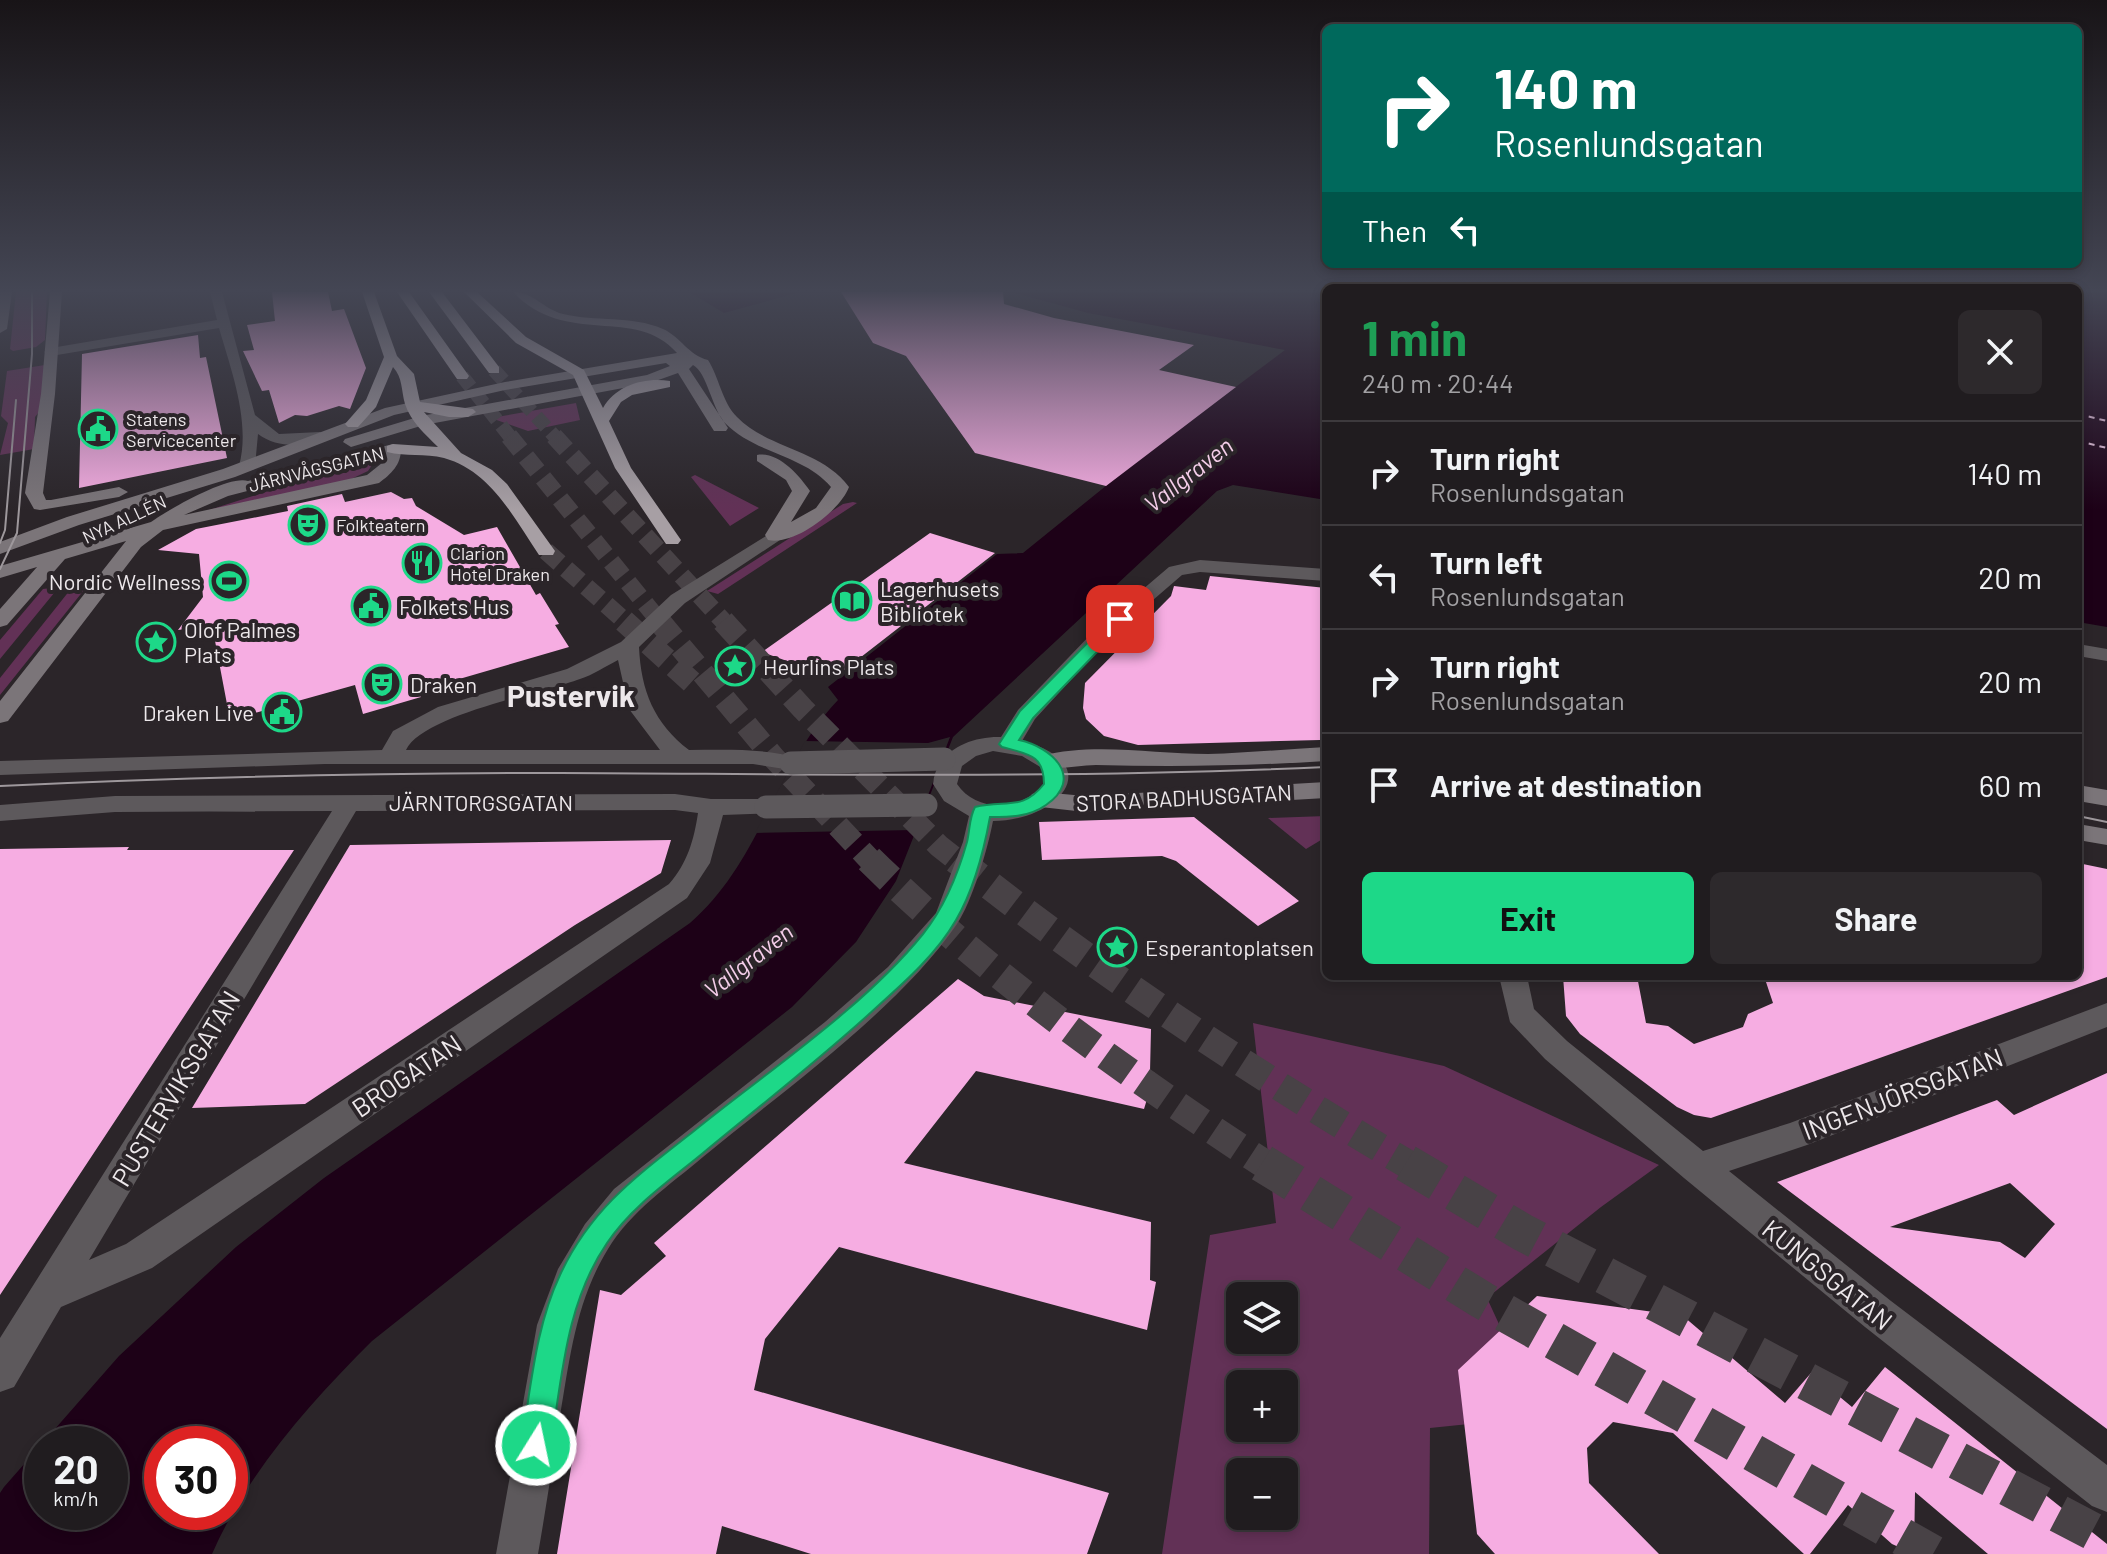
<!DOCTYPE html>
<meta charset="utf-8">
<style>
body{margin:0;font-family:Barlow,sans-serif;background:#2d292c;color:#f1f3f6;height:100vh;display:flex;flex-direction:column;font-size:30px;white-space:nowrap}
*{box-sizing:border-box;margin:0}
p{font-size:26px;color:#a2a1a4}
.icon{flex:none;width:44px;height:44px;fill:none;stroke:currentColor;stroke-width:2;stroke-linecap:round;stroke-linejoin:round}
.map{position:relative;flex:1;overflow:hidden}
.details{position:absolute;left:1322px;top:284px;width:760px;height:696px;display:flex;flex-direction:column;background:#201c1f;border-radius:12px;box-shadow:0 4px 12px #0003,0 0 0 2px #3d3a3d}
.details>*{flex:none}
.banner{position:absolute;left:1322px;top:24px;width:760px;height:244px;border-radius:12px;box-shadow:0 4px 12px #0003,0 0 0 2px #3d3a3d;background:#00695c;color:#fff;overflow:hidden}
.tools{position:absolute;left:1226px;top:1282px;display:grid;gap:16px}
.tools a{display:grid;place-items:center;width:72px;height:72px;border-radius:12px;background:#201c1f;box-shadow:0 4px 12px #0003,0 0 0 2px #3d3a3d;font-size:40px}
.speed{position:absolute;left:24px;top:1426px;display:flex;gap:16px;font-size:40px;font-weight:700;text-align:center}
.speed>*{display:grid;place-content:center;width:104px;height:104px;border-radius:50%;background:#201c1f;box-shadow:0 4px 12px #0003,0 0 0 2px #3d3a3d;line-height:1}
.speed small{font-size:20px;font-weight:400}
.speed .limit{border:12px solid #d22;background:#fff;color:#111}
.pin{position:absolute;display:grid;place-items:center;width:68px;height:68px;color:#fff;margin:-34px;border-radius:16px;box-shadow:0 4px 12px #0006}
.me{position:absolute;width:88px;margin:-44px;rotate:10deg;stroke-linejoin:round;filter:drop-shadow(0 0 6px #0008)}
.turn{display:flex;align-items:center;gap:28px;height:168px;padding:0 40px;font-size:36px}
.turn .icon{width:104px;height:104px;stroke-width:2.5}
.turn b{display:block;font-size:56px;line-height:68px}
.then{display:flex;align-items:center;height:76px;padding:0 40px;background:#0003;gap:16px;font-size:30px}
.round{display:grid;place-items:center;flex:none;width:84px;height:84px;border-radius:12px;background:#2d292c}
.head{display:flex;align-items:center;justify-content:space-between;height:136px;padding:0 40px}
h1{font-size:48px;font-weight:700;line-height:60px;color:#1e9e55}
.button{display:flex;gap:16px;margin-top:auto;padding:16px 40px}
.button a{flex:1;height:92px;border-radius:12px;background:#1dd888;color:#111;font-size:32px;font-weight:700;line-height:92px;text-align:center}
.button a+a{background:#2d292c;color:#f1f3f6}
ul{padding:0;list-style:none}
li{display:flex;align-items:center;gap:24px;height:104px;padding:0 40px;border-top:2px solid #3d3a3d}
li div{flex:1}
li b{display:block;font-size:30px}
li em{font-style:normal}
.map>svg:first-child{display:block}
</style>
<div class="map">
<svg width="2107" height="1554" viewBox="0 0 2107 1554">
<rect width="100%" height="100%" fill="#2b2529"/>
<path fill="#623156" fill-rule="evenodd" d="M16,292H47L45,340L36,347L13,351L10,349Z
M45,365L42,408L35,417L34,449L0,455L8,423L1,416L7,371Z
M576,403L580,420L528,431L491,418Z
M378,456L368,471L347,481L206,511Z
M695,475L759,508L730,526L691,477Z
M853,502L857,503L718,594L707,591L843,504Z
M88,584V585L0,695V678L74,585Z
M59,587L0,659V640L43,589Z
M1326,816V837L1306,849L1268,818Z
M1253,1023L1444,1066L1659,1165L1601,1207L1487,1298L1504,1335L1469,1424L1430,1428L1429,1554H1162L1210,1235L1276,1223ZM1240,1296H1284V1340H1240ZM1240,1384H1284V1428H1240ZM1240,1472H1284V1516H1240Z"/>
<path fill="#1d0117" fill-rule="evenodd" d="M689,292H800L724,313Z
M1011,292H1326V500L1233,485L1217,491L953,737L896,881L856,942L792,1007L372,1341C309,1404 248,1472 212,1554H0V1493L4,1487L119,1356L236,1247L324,1178L690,923C761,862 777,763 838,700L828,687L997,554L1023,553L1133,464L1285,350L1088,313ZM42,1444H110V1512H42ZM162,1444H230V1512H162Z
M2078,292H2107V627L2078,622Z"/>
<path fill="#2b2529" d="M950,737L915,830L755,833L805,741L928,743Z"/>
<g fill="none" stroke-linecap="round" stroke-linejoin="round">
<path stroke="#f4cee9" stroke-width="2" stroke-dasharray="6 5" stroke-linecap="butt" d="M2078,414L2107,421
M2078,441L2107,448"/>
</g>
<path fill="#f6ade2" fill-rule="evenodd" d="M272,292H328L332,311L344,309L366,368L350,409L339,406L307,416L295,415L279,423L269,390L262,391L243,351L254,350L247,325L275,321Z
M841,292H1003L1004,304L1054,318L1194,345L1159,370L1236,387L1106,486L975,453L906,356L873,343Z
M198,335L200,358L206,357L227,458L79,488L82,354Z
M391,492L404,499L412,498L416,506L464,535L497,527L536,595L540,593L559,624L555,625L569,647L418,691L421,697L363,714L355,685L230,720L212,625L178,630L203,597L199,554L158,550L196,529L288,511L287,506L342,494L345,502Z
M930,533L995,553L834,678L762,652Z
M1210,576L1326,588V713L1320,740L1138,745L1104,736L1086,719L1083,708L1085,683L1171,596L1174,586L1206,590Z
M1194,817L1299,901L1258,926L1176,861L1162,856L1042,860L1039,822Z
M671,840L661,873L575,925L305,1104L192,1108L350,845Z
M129,847L127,850H294L0,1295V849Z
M2078,863L2107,869V977L1711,1118L1694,1115L1677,1107L1580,1034L1566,1016L1563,976H1637L1646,1023L1668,1026L1694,1044L1743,1027L1748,1014L1773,1003L1764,976H2078Z
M958,979L984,996L1151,1029L1150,1072L1155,1073L1144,1109L976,1071L904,1163L1151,1222L1150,1280L1156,1282L1147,1330L839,1247L765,1339L754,1390L1109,1493L1087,1554H811L722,1526L716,1554H557L600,1290L621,1295L666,1256L654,1243Z
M2107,1073V1429L1777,1182L1997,1100L2014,1115ZM2010,1183L2055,1224L2025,1258L2000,1242L1890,1227Z
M1537,1296L1683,1316L1785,1403L1811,1373L1852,1407L1885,1367L2107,1544V1554H1988L1915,1492L1914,1554L1892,1544L1848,1505L1810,1554H1804L1673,1433L1613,1422L1587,1448L1589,1483L1659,1554H1495L1477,1534L1458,1370Z"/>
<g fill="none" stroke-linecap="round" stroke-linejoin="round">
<path stroke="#484246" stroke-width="14" stroke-dasharray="14 7" stroke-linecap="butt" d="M494,370L556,438
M462,376L511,438"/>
<path stroke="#484246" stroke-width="18" stroke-dasharray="18 9" stroke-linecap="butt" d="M509,436L661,623
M554,436L725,623
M546,551L627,623"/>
<path stroke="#484246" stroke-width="23" stroke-dasharray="23 11" stroke-linecap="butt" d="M624,621L696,686
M659,621L774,758L871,861
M723,621L803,709L939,846L958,861"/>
<path stroke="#484246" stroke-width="29" stroke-dasharray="29 15" stroke-linecap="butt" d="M869,859C987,975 1127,1074 1266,1165
M956,859C1100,973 1251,1072 1409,1165"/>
<path stroke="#484246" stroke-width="38" stroke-dasharray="38 19" stroke-linecap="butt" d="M1262,1163L1482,1300L1933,1554
M1406,1163L1522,1232L2107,1539"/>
<path fill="#5d595c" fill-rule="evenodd" d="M210,292H222L255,415L279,434L320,432L328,437L326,440C303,446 278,449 258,434L255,466L253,470H241L239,466C251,422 231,370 219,328L51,356L44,352L51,348L217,320Z
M774,531L783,536L780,540L685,603L639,647C641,691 654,723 689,750C726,750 763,748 799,758L803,763L799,768L791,770L753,764H325L0,775V761L382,750L393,731L438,707L567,669L621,642L671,595ZM618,660L629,709L660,750H406C423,715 541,693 580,679C593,675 606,666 618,660Z
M1200,560L1326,569V581L1200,572L1182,575L1109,638L1035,719L1022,741C1110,764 1057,821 993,821C988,848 972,902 957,924C899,1009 784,1090 703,1157C670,1185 631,1211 608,1249C576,1301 570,1357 560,1416C553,1462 546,1508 538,1554H496L537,1325L558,1269L585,1224L614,1189L825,1022L888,967L936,913L963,842L969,816L944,801L933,784C936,751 970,736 1001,737L1018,710L1095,630L1169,567ZM993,751L1022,756L1042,768L1044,783C1024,811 977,814 957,784L962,766L976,756Z
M2078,644L2107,649V661L2078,656Z
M675,794L711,799H766L775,801L778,807L775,813L723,815L710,863L687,898L152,1268L61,1307L14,1387L0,1392V1338L332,811L115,812L0,821V805L115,796ZM675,810L698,813C694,840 687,864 669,884L126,1244L89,1260L356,811Z
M1499,976H1527L1534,1009L1567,1041L1703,1151L1790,1123L2107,1003V1027L1807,1145L1729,1171L1891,1301L2107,1465V1512L2092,1506L1865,1327L1684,1178L1545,1059L1510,1022Z"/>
<path fill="#7b7579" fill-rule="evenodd" d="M0,292H12L7,329L0,333Z
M50,292H62L55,394L43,493L46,500H51L119,487L128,492L119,497L40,510L34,509L25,493L41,394Z
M513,292C534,292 543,309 563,314C596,322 631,315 663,329C681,337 688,355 708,360C719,377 722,402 737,417C768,449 821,449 849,487C840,511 794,546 768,540L765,535L792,491L786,480L757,461V455C778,451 799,475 810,491L791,522L816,508L831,487C805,455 755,454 725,423C712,409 707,372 693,365L689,369L728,428L726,431H714L678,373L650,383L424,425L351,447L343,442L345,439L421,416L647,375L670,366L666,363L505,390L394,415L235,477L79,525L0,554V542L67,517L223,469L385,408L505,382L677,353C636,305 566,348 513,292Z
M393,444L401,449C401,465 391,474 379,483L163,530L141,547L8,721L0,723V701L126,541L65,559L7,625L0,627V609L37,567L0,578V566L151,522C168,510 228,475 248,481ZM385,456L382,463L367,475L184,515L228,496Z
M1326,747V761C1248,766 1174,767 1096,765C1078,765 1058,771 1041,766L1037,761L1041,756C1094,742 1154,754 1208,754C1247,753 1287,749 1326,747Z
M1326,782V798L1085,812L1032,806L1029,800L1032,794L1041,792L1085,796Z
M2078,785L2107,790V806L2078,801Z
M2078,824L2107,829V845L2078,840Z"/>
<path fill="#a79fa4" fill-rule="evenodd" d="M362,292H374L397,356L414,374L420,402L473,409L476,412L468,417H449L424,412L461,453L492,470L507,484L555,551L553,555H539C514,518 491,471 444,458C425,453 406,457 387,452V446L393,444L438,447C425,434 411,422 405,404C401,390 403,378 393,367L376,407L358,427H348L345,424L366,400L384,357Z
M397,292H409L469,376L467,379H457Z
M429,292H442L499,367V373H489Z
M464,292H477L526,337L584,370L603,408C616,385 645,377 670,381V387L632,395L621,402L609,421L631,468L681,540L678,544H666L615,468L573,375L516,343Z"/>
<path stroke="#9e989c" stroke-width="2" d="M0,543L5,530L16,400
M0,569L17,533L32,354V292
M0,786C186,777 373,773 560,773C815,774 1071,779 1326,767
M2078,816L2107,822"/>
<path stroke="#5d595c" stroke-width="23" d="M791,763L944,759
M766,807L926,805"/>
</g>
<linearGradient id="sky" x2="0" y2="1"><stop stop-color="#181417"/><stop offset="0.57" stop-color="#444654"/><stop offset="1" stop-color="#444654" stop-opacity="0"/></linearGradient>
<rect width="2107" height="510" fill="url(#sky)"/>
<path fill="#1dd888" stroke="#138c58" stroke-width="2" d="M1120,614L1126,615V622L1033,718L1019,740C1052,747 1085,778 1046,805C1029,817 1010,817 990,817C984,850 973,891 956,920C937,953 907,980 879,1005C823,1057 762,1104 703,1153C669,1181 632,1206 607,1243C566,1303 562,1376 551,1445L547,1456L536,1461L525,1456L521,1445C531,1389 535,1328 560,1275C591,1208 638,1175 694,1131C768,1071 863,1008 923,934C943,909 958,874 967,842C970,830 969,818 975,807C1005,799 1022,812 1044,784C1044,754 1027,754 1002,747L999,744L1020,711L1115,615Z"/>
<defs>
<symbol id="civic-ring" viewBox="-11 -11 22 22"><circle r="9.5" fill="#2b2529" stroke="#1dd888" stroke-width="1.5"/><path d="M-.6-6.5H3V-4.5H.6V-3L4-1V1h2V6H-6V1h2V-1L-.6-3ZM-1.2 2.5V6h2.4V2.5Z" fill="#1dd888"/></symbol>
<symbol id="theatre-ring" viewBox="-11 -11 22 22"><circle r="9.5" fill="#2b2529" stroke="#1dd888" stroke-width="1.5"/><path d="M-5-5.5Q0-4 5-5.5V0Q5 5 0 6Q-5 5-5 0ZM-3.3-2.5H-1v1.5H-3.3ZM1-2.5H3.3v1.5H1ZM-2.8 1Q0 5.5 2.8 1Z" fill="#1dd888"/></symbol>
<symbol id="restaurant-ring" viewBox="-11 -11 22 22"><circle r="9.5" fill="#2b2529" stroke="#1dd888" stroke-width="1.5"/><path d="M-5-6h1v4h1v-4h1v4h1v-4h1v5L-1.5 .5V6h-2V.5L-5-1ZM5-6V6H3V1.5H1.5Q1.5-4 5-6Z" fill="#1dd888"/></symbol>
<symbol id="stadium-ring" viewBox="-11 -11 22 22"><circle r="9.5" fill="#2b2529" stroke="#1dd888" stroke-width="1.5"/><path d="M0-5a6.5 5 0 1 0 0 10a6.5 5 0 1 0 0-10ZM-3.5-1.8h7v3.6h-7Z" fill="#1dd888"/></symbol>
<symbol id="library-ring" viewBox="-11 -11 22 22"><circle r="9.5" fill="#2b2529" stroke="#1dd888" stroke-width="1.5"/><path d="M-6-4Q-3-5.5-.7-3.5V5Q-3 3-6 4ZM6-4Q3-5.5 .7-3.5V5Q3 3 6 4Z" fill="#1dd888"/></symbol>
<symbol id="sight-ring" viewBox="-11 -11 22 22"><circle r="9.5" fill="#2b2529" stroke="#1dd888" stroke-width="1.5"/><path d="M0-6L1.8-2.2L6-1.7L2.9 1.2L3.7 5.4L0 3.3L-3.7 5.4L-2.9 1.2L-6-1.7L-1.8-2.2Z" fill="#1dd888"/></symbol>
</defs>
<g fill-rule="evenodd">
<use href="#civic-ring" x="76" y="407" width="44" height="44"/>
<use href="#theatre-ring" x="286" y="503" width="44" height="44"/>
<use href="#restaurant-ring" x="400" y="541" width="44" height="44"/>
<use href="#stadium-ring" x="207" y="559" width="44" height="44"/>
<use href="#library-ring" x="830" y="579" width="44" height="44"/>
<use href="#civic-ring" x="349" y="584" width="44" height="44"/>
<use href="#sight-ring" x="134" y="620" width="44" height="44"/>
<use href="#sight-ring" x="713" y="644" width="44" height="44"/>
<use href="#theatre-ring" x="360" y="662" width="44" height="44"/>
<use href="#civic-ring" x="260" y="690" width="44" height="44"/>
<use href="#sight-ring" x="1095" y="925" width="44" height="44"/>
</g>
<g text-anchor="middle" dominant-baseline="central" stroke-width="8" stroke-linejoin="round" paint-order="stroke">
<g font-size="18" fill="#ede8eb" stroke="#2b2529" text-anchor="start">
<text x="126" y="419">Statens<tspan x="126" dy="21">Servicecenter</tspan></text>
<text x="336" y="525">Folkteatern</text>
<text x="450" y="553">Clarion<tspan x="450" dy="21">Hotel Draken</tspan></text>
</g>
<g font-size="18" fill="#ede8eb" stroke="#2b2529">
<text transform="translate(316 469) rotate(-14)">JÄRNVÅGSGATAN</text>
<text transform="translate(124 519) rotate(-25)">NYA ALLÉN</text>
</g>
<g font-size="22" fill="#ede8eb" stroke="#2b2529" text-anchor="start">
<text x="201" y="581" text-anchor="end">Nordic Wellness</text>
<text x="880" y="588">Lagerhusets<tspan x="880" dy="25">Bibliotek</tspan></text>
<text x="399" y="606">Folkets Hus</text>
<text x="184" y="629">Olof Palmes<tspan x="184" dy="25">Plats</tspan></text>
<text x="763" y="666">Heurlins Plats</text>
<text x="410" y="684">Draken</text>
<text x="254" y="712" text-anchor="end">Draken Live</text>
<text x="1145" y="947">Esperantoplatsen</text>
</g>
<g font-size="22" fill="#ede8eb" stroke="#2b2529">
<text transform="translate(1184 797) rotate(-3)">STORA BADHUSGATAN</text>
<text x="481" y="802">JÄRNTORGSGATAN</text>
</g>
<g font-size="24" font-style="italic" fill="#f4cee9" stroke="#2b2529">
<text transform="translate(1188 474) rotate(-38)">Vallgraven</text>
<text transform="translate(748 960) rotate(-38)">Vallgraven</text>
</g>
<g font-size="26" fill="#ede8eb" stroke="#2b2529">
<text transform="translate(406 1075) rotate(-34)">BROGATAN</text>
<text transform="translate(175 1088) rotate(-59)">PUSTERVIKSGATAN</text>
<text transform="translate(1902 1093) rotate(-21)">INGENJÖRSGATAN</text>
<text transform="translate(1828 1274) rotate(39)">KUNGSGATAN</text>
</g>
<g font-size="30" font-weight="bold" fill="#ede8eb" stroke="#2b2529">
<text x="571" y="695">Pustervik</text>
</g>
</g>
</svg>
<div class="tools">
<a><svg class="icon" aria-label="layers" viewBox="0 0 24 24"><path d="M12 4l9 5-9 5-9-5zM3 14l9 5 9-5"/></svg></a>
<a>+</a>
<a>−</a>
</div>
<div class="speed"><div>20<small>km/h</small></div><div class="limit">30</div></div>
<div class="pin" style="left:1120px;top:619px;background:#d93025"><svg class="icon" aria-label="arrive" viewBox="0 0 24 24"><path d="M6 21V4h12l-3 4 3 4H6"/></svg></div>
<svg class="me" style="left:536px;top:1445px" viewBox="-20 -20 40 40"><circle r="17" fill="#1dd888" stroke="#fff" stroke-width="3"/><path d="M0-11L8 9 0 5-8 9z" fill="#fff"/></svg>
<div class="banner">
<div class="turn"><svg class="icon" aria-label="right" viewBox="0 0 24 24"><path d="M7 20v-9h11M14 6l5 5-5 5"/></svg><div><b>140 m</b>Rosenlundsgatan</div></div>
<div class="then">Then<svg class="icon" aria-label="left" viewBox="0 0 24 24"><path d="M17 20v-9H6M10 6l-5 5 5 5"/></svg></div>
</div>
<section class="details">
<div class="head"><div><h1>1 min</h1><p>240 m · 20:44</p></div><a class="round"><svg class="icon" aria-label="close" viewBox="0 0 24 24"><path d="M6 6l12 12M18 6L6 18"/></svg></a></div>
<ul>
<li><svg class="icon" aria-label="right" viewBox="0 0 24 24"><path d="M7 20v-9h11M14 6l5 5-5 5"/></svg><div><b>Turn right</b><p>Rosenlundsgatan</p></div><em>140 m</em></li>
<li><svg class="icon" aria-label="left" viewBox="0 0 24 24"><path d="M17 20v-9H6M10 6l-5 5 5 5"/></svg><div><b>Turn left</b><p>Rosenlundsgatan</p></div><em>20 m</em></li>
<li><svg class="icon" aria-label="right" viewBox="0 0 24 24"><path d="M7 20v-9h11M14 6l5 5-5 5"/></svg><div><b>Turn right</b><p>Rosenlundsgatan</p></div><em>20 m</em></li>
<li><svg class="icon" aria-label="arrive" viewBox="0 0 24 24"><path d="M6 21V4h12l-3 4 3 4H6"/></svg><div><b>Arrive at destination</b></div><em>60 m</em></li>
</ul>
<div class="button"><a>Exit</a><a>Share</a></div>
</section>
</div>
